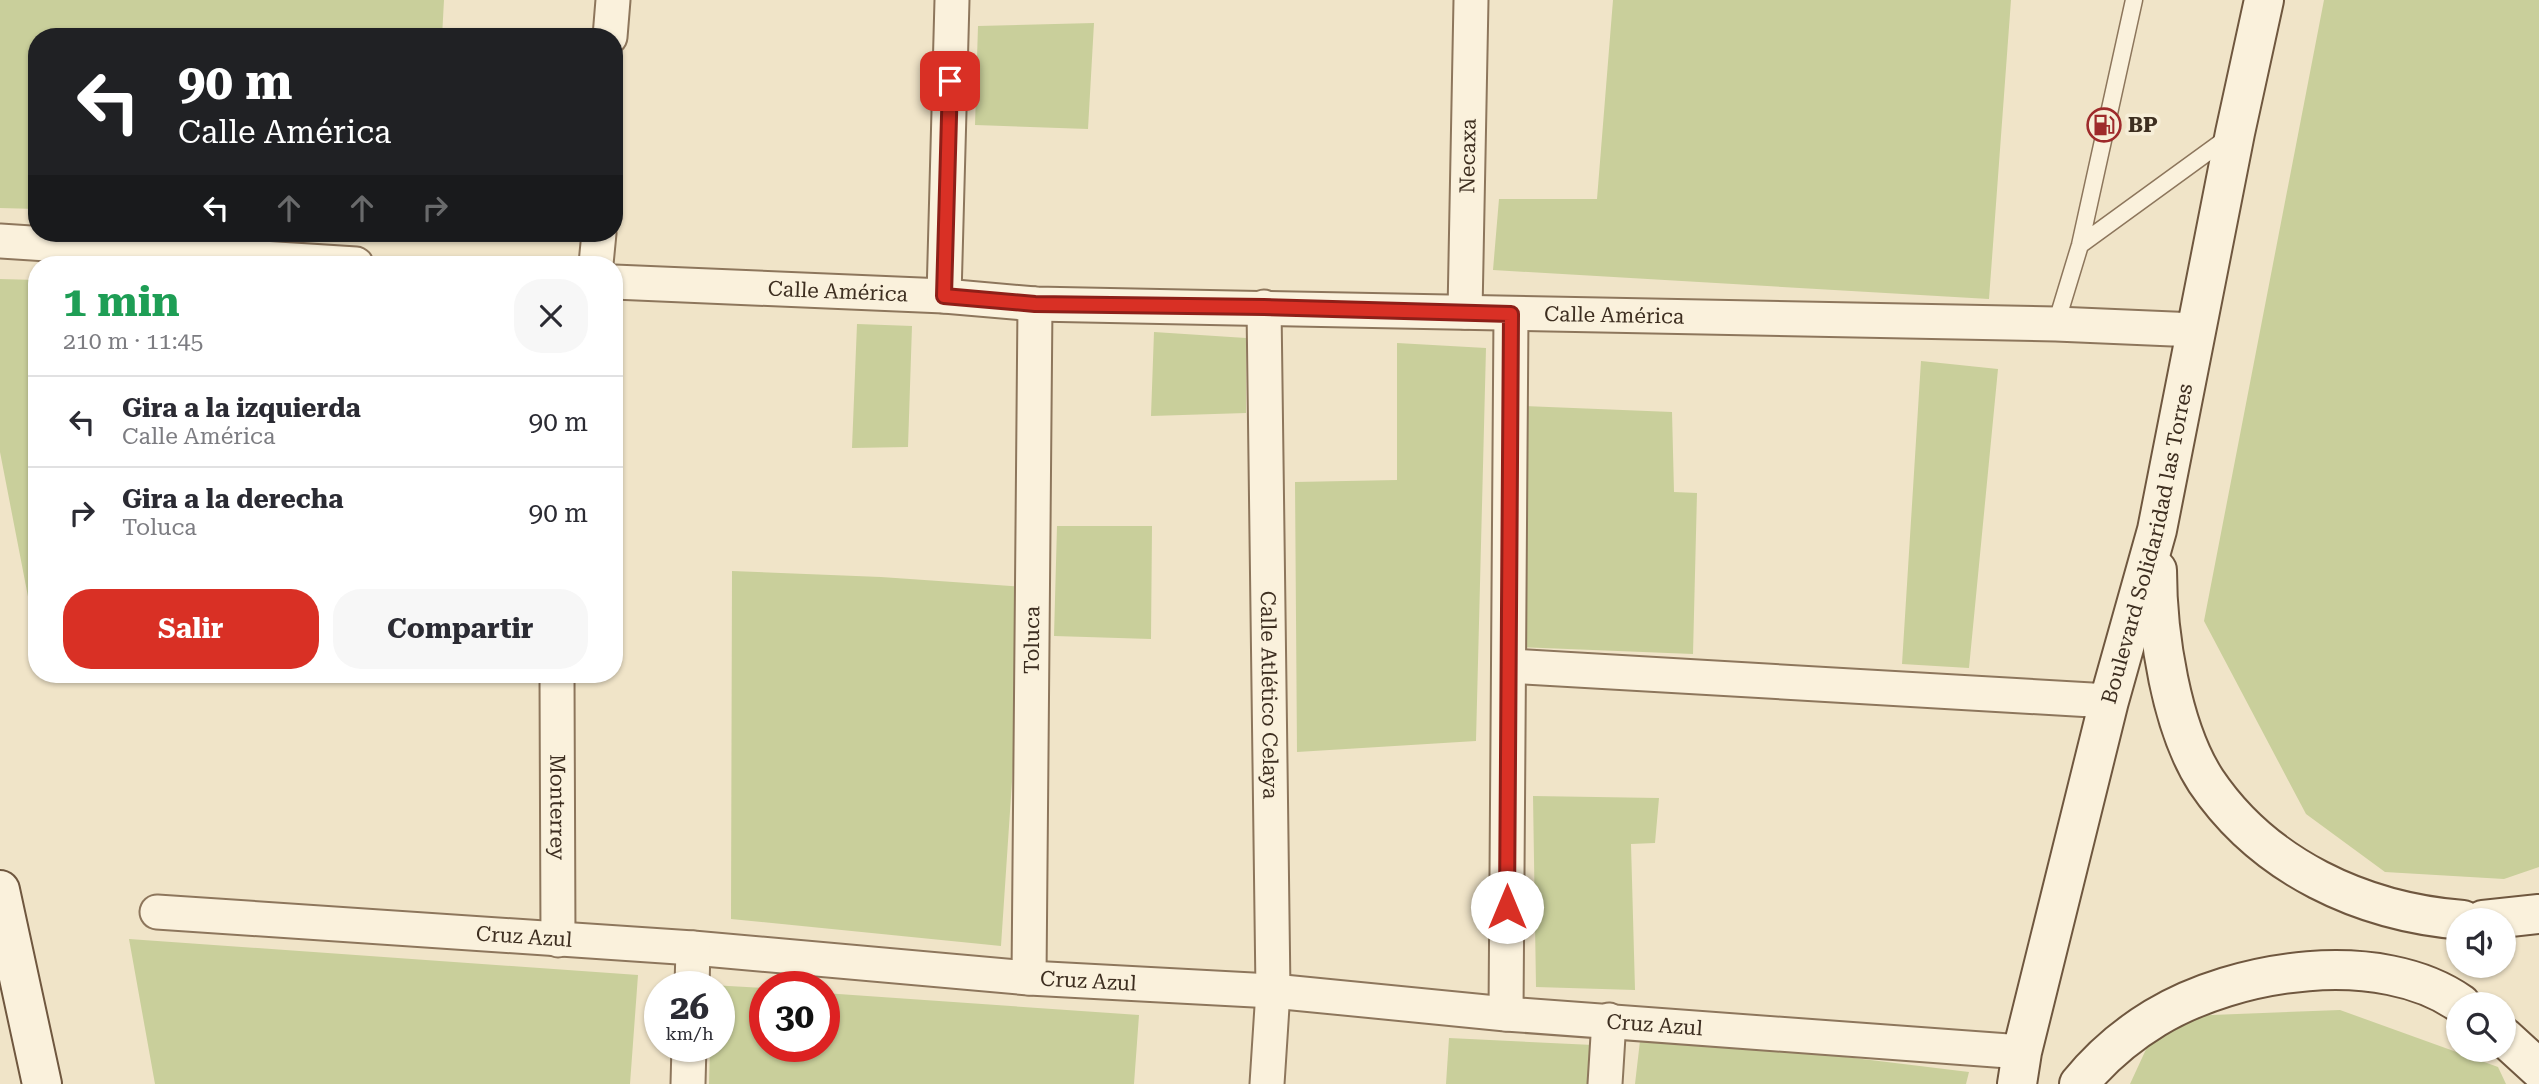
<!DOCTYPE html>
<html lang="es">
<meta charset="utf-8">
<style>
body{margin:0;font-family:"Roboto Serif",serif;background:#f7f7f7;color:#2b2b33;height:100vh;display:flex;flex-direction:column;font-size:26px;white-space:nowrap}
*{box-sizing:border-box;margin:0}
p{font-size:23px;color:#7c7c81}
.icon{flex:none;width:38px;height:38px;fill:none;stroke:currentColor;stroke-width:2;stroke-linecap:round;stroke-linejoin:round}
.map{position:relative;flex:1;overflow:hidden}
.sheet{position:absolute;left:28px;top:256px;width:595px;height:427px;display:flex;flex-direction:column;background:#fff;border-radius:28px;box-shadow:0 2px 5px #0004}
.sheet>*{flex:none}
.guide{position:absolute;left:28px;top:28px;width:595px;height:214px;border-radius:28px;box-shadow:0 2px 5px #0004;background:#202124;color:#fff;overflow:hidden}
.fabs{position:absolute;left:2446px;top:908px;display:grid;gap:14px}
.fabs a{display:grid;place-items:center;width:70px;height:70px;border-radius:50%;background:#fff;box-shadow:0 2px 5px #0004;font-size:35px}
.speed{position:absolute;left:644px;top:971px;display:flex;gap:14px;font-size:35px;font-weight:700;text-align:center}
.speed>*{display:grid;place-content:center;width:91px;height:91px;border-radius:50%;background:#fff;box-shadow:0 2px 5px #0004;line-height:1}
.speed small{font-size:18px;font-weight:400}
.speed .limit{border:10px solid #d22;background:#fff;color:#111}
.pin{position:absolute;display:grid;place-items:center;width:60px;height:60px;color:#fff;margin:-30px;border-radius:14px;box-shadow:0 4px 10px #0006}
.me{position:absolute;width:77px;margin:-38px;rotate:0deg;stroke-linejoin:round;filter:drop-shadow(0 0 5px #0008)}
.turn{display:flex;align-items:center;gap:24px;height:147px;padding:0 35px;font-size:32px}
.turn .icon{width:91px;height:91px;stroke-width:2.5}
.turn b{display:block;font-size:49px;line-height:60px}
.lanes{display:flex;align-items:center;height:66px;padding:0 35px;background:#0003;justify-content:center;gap:35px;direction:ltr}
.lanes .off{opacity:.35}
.round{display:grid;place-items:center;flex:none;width:74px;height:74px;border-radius:28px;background:#f7f7f7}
.overview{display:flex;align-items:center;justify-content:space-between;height:119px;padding:0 35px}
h1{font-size:42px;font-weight:700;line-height:52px;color:#1e9e55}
.button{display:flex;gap:14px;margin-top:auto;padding:14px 35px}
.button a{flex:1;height:80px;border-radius:28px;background:#d93025;color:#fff;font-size:28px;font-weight:700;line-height:80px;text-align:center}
.button a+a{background:#f7f7f7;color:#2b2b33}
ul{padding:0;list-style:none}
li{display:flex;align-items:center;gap:21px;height:91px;padding:0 35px;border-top:2px solid #e1e1e2}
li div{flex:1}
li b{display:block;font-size:26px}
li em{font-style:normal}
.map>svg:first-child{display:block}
</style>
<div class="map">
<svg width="2539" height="1084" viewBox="0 0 2539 1084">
<rect width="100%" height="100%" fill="#f0e4c8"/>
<path fill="#c9cf9b" d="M0,0H444L442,37H37V209L0,208Z
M1613,0H2011L1989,299L1493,270L1499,199H1597Z
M2324,0H2539V867L2504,879L2385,872L2306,814L2204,621Z
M1094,23L1088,129L975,125L978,26Z
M0,279L37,280V643L0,452Z
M857,324L912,326L908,447L852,448Z
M1154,332L1246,338V413L1151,416Z
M1397,343L1486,348L1476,741L1297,752L1295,482L1397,480Z
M1921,361L1998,369L1969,668L1902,664Z
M1523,406L1672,412L1674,492L1697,493L1693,654L1518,647Z
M1057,526H1152L1151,639L1054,636Z
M732,571L881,577L1025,587L1001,946L731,919Z
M1533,796L1659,798L1655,843L1631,844L1635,990L1536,987Z
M129,939L638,975L630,1084H155Z
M711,985L765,988V1046H824V993L1139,1015L1134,1084H709L710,1047L719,1046V987H711Z
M2340,1010L2498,1067L2506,1084H2130L2161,1017Z
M1641,1032L1969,1072L1966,1084H1635Z
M1449,1038L1593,1045L1589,1084H1446Z"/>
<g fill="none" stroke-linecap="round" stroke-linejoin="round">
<defs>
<path id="lane" d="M2080,245L2230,136
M2056,324L2080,245L2134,0"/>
<g id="street">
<path d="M610,37L613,0"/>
<path d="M0,241L356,264"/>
<path d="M596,264L599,233"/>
<path id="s1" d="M614,282L944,296L1035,304L2056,324L2196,330"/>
<path d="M944,296L952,0"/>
<path id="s2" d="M1264,307L1273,991L1267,1084"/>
<path id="s3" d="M1465,312L1471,0"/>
<path d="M1509,666L2109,701"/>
<path id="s4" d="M557,674L558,940"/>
<path id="s5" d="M157,912L693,948L1029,978L1273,991L1506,1014L2022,1052"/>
<path id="s6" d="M1029,978L1035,304"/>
<path d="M692,987L693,948"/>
<path d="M1506,1014L1511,314"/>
<path d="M688,1084L689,1046"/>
<path d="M1605,1084L1609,1020"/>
</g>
<g id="secondary">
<path d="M2157,570C2157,634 2171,727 2206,781C2264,867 2362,912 2463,920"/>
<path d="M0,890L42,1084"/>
<path d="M2483,920L2539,914"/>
<path d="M2504,1037L2539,1069"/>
<path id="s7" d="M2017,1084L2022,1052L2109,701L2157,530L2235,133L2264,0"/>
<path d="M2079,1084C2100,1058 2127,1035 2155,1018C2236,969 2380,947 2461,1004"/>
</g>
</defs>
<use href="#lane" stroke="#8d765c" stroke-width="19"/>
<use href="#street" stroke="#8d765c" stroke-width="37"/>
<use href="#secondary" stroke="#6f573f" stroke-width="42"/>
<use href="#lane" stroke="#faf1dc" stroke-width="16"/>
<use href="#street" stroke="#faf1dc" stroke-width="33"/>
<use href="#secondary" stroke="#faf1dc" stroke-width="38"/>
</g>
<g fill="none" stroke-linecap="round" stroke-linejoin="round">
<defs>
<path id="route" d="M950,81L944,296L1035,304L1264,307L1511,314L1507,907"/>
</defs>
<use href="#route" stroke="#8d1f18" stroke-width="18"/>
<use href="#route" stroke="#d93025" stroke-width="12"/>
</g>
<defs>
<symbol id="fuel-ring" viewBox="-11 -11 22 22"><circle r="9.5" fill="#f7eed8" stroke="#9e2a2b" stroke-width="1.5"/><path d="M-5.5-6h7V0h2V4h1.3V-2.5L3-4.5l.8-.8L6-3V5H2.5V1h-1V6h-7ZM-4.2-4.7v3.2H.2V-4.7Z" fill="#9e2a2b"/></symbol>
</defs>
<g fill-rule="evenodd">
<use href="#fuel-ring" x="2085" y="106" width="38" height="38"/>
</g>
<g text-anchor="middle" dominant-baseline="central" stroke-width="7" stroke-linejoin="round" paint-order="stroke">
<g font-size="21" font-weight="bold" fill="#3d2e20" stroke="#f7eed8" text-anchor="start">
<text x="2128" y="125">BP</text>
</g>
<g font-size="21" fill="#3d2e20" stroke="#f7eed8">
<text stroke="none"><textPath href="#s3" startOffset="156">Necaxa</textPath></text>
<text stroke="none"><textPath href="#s1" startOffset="224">Calle América</textPath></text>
<text stroke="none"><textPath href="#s1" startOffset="1001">Calle América</textPath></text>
<text stroke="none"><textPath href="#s7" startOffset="556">Boulevard Solidaridad las Torres</textPath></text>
<text stroke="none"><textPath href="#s6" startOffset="338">Toluca</textPath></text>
<text stroke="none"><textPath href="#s2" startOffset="388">Calle Atlético Celaya</textPath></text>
<text stroke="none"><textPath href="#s4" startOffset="133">Monterrey</textPath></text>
<text stroke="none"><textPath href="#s5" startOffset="368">Cruz Azul</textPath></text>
<text stroke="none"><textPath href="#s5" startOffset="934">Cruz Azul</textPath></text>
<text stroke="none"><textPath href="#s5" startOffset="1502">Cruz Azul</textPath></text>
</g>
</g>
</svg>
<div class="fabs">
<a><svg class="icon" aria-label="sound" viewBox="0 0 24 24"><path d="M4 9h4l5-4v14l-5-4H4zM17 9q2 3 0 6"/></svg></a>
<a><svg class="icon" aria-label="search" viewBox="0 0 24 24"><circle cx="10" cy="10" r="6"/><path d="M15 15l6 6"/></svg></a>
</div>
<div class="speed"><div>26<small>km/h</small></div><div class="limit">30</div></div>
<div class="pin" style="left:950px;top:81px;background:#d93025"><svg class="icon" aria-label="arrive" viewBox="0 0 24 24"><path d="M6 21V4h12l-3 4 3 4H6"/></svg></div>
<svg class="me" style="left:1507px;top:907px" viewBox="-20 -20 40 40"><circle r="19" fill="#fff"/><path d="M0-13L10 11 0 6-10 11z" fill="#d93025"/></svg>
<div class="guide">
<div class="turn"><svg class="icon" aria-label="left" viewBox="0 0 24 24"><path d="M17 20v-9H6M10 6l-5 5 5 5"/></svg><div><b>90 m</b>Calle América</div></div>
<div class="lanes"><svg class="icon" aria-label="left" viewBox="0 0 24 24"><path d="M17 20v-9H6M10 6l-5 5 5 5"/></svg><svg class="icon off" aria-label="ahead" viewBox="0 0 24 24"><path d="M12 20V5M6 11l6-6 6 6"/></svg><svg class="icon off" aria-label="ahead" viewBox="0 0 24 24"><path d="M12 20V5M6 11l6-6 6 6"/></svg><svg class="icon off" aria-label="right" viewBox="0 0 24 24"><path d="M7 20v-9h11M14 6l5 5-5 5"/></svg></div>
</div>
<section class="sheet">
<div class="overview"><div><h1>1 min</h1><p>210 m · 11:45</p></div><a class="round"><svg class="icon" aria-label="close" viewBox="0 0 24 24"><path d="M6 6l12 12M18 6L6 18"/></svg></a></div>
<ul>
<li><svg class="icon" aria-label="left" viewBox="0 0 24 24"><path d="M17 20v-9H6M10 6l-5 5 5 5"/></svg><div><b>Gira a la izquierda</b><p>Calle América</p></div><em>90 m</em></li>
<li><svg class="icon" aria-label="right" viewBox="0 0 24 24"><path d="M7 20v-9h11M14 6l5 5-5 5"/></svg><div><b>Gira a la derecha</b><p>Toluca</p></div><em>90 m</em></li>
</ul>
<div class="button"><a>Salir</a><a>Compartir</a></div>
</section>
</div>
